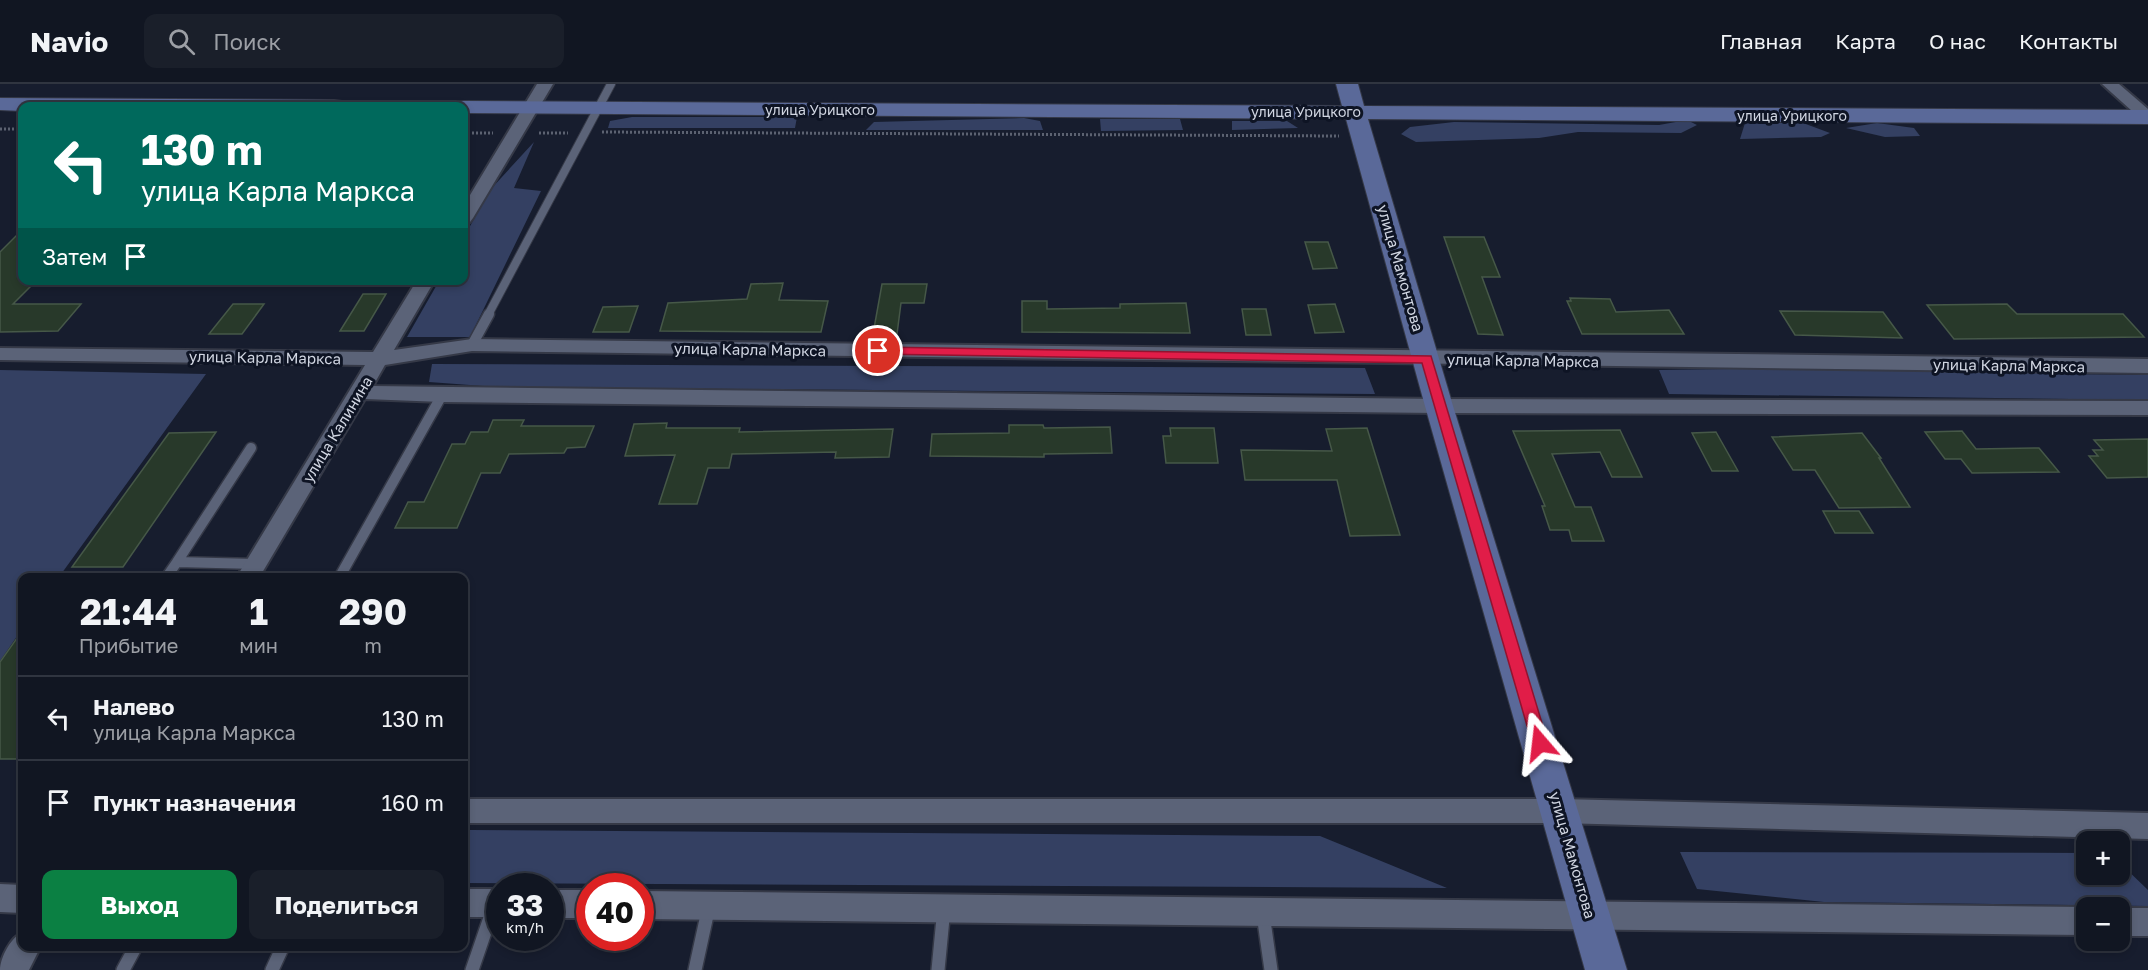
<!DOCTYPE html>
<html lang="ru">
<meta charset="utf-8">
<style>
body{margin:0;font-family:"Golos Text",sans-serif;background:#1a1f2a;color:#f1f3f6;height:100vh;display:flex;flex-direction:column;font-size:22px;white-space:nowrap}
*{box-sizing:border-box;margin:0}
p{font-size:20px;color:#9c9fa5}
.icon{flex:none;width:33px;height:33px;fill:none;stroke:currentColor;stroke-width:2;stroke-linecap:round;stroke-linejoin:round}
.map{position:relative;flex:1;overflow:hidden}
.drawer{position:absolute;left:18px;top:489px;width:450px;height:378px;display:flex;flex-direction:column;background:#111622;border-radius:12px;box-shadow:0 3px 9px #0003,0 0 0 2px #303540}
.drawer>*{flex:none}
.top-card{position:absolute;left:18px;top:18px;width:450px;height:183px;border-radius:12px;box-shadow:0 3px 9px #0003,0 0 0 2px #303540;background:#00695c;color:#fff;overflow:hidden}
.fabs{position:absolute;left:2076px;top:747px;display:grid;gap:12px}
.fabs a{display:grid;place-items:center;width:54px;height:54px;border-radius:12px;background:#111622;box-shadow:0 3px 9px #0003,0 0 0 2px #303540;font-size:30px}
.speed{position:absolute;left:486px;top:789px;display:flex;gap:12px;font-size:30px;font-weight:700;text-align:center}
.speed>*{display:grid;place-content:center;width:78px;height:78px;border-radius:50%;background:#111622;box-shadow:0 3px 9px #0003,0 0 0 2px #303540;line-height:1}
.speed small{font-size:15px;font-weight:400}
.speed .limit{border:9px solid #d22;background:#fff;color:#111}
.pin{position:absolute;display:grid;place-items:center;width:51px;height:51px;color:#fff;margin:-26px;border:3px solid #fff;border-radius:50%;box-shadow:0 2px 6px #0007}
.me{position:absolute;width:66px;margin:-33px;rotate:343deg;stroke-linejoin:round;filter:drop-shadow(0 0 4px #0008)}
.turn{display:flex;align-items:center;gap:21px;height:126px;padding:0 24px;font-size:27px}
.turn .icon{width:78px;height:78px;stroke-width:2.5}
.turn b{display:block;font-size:42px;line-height:51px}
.then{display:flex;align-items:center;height:57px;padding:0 24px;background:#0003;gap:12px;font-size:22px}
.eta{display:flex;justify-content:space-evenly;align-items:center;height:102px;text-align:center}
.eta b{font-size:36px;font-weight:700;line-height:42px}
.button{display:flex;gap:12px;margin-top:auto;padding:12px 24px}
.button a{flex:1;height:69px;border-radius:12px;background:#0b8043;color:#fff;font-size:24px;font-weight:700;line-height:69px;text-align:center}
.button a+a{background:#1a1f2a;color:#f1f3f6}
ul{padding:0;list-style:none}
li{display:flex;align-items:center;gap:18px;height:84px;padding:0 24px;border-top:2px solid #303540}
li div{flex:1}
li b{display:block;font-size:22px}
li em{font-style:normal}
header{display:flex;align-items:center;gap:36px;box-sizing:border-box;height:84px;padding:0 30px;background:#111622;border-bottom:2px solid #303540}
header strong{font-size:28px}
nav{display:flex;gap:33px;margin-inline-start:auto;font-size:21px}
.search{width:420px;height:54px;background:#1a1f2a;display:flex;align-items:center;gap:15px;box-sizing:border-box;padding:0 21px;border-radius:12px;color:#9c9fa5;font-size:22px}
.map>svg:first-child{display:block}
</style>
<header>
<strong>Navio</strong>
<div class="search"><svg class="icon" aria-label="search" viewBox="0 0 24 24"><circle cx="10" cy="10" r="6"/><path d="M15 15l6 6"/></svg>Поиск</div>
<nav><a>Главная</a><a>Карта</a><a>О нас</a><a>Контакты</a></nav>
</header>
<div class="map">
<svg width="2148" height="886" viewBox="0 0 2148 886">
<rect width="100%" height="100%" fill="#171d2e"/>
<path fill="#344062" d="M632,33H797L795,44H608L610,37Z
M1024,34L1040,37L1043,46H866L874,38Z
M1100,35H1180L1183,46L1101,47Z
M1687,36L1697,41L1681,49L1578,48L1539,54L1416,58L1401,50L1410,43L1454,38L1659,41Z
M1232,37H1287L1298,44L1232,46Z
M1745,39H1803L1830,49L1821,53L1740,55Z
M1877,39L1914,44L1920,52L1885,53L1846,44Z
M534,58L514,104L541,107L470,253H407L439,197L464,196V153L490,106Z
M432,280L1365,284L1375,310L497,303L429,298Z
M1929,282L2055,290L2148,291V316L1669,310L1659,286Z
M0,286L206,290L59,493L22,494V545L0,577Z
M470,746L1320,752L1447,804L464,799V749Z
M1680,768L2086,769V790H2120V779L2148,806V822L1824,818L1697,805Z"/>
<path fill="#28392a" stroke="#465848" stroke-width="1.5" d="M22,146V196H37L13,220H81L58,247L0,248V168Z
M1444,153H1484L1500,193H1482L1503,251L1478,250Z
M1305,158H1328L1337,184L1313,185Z
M783,199L779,216L828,217L821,248L660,247L668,219L747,215L751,200Z
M882,200H927L924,219H901L897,250H873Z
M363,210H386L364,247H340Z
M1570,214L1610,215L1616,228L1669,226L1684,250H1582L1567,217H1571Z
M1022,217H1047V225L1120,224V220L1186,219L1190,249L1022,248Z
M233,220H264L242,250H209Z
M1335,220L1344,248L1315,249L1308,221Z
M2007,220L2017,230H2123L2144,253L1954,255L1927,221Z
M638,222L629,248H593L603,223Z
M1242,225H1266L1271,251H1246Z
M1780,227L1883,228L1902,254L1795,251Z
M493,336H524L521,342H594L585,363L567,364L564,369L509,370L500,389H481L457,444H395L408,418H424L452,360H465L471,348H488Z
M667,339L666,344H740L739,348L893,345L889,373L835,374L836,368L732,370L729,384H708L697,420H659L675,371L625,372L634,340Z
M1009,341H1043L1044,344L1110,343L1112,369L1044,370V373L930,372L932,350L1009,349Z
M1170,344H1214L1218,379H1166L1163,352H1171Z
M1367,344L1400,451L1350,452L1337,396H1245L1241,366L1332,367L1326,345Z
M1620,346L1642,393H1612L1600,368L1552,370L1575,423H1591L1604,457H1572L1569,446H1550L1542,422H1545L1513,347Z
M1962,347L1976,365L2039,364L2059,388L1972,389L1961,375H1945L1925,348Z
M216,348L123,483H72L169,349Z
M1716,348L1738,387H1712L1692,349Z
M1862,349L1881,374H1879L1910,423L1839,424L1815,386H1793L1772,353Z
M2148,355V393L2107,394L2089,372H2098L2093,366H2103L2094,356Z
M1823,427H1859L1873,449H1835Z
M22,547V675H0V578Z"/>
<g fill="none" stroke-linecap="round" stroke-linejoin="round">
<defs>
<path id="lane-far2" d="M488,231L611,0"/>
<path id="lane-far1" d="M472,261L489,230
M251,364L177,478L256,480
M166,494L177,478
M339,494L442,311"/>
<path id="lane" d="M1263,830L1271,886
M123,886L136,862
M272,886L283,862
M472,886L495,819
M695,886L709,822
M938,886L944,824"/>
<path id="street" d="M537,0H553L473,134L470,138L464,139V121Z
M2102,0H2119L2148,25V38L2142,36Z
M417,196H435L394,266L472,255L2148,275V289L472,267L385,281L373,302L1439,315L2148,317V331L1439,329L442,318L365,315L259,494H236L365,281L0,276V264L373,268Z
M464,715H1560L2148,729V755L1560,739H464Z
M0,800L22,801V829L0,828Z
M464,805H500V833H464Z
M550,806H590V834H550Z
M640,807L2086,823L2088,824L2086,851L640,835Z
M2120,824H2148V852H2120Z
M22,849V862H41L29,886H0C0,874 11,853 22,849Z"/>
<path id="secondary" d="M1336,0H1358L1364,22L2148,26V40L1368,35L1453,322L1627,886H1585L1425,322L1346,35L464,29V22H454L456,18L464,17L1342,22Z
M0,14L334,16L342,17L345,22H22V27L0,26Z"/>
</defs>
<use href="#lane-far2" stroke="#353947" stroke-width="10"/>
<use href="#lane-far1" stroke="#353947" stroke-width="13"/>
<use href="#lane" stroke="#353947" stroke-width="16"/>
<use href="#street" stroke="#353947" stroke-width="4"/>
<use href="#secondary" stroke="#353947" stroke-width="2"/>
<path stroke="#5c6271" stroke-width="3" stroke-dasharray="2 2" stroke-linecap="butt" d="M0,45H22
M602,48L1339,52
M464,49H493
M539,49H568"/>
<use href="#lane-far2" stroke="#5b6378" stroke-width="8"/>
<use href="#lane-far1" stroke="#5b6378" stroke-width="10"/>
<use href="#lane" stroke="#5b6378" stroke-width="13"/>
<use href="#street" fill="#5b6378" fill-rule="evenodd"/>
<use href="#secondary" fill="#5a6999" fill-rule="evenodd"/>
</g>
<path fill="#e11d48" stroke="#92132f" stroke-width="1.5" d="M878,263L1431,272L1548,659L1546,664L1540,666L1535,664L1532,659L1422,279L874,270L872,267Z"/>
<g text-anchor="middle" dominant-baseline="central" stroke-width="6" stroke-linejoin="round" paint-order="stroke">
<g font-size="14" fill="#d1d6e2" stroke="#0e1424">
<text x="820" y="25">улица Урицкого</text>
<text x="1306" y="27">улица Урицкого</text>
<text x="1792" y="31">улица Урицкого</text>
</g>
<g font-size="15" fill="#d1d6e2" stroke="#0e1424">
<text transform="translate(1401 184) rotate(74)">улица Мамонтова</text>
<text transform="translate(750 265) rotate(1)">улица Карла Маркса</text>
<text transform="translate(265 273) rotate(1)">улица Карла Маркса</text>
<text transform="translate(1523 276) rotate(1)">улица Карла Маркса</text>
<text transform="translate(2009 281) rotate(1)">улица Карла Маркса</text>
<text transform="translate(337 345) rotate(-59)">улица Калинина</text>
<text transform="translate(1573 771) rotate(74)">улица Мамонтова</text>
</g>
</g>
</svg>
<div class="fabs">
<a>+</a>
<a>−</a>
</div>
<div class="speed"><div>33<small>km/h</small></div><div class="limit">40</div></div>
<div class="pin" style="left:878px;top:267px;background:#d93025"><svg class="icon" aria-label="arrive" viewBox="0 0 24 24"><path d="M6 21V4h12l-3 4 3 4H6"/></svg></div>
<svg class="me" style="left:1540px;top:659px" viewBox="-20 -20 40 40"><path d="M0-17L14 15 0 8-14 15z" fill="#e11d48" stroke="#fff" stroke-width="4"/></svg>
<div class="top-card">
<div class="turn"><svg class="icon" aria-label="left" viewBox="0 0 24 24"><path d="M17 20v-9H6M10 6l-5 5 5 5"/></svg><div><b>130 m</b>улица Карла Маркса</div></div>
<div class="then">Затем<svg class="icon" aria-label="arrive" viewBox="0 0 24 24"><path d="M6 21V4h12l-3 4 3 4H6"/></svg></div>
</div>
<section class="drawer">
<div class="eta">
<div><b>21:44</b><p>Прибытие</p></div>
<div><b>1</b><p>мин</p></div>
<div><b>290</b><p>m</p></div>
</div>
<ul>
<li><svg class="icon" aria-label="left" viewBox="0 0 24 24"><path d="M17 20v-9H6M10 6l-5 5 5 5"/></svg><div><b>Налево</b><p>улица Карла Маркса</p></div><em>130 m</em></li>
<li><svg class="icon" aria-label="arrive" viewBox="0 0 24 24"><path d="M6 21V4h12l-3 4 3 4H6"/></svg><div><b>Пункт назначения</b></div><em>160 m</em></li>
</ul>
<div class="button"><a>Выход</a><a>Поделиться</a></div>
</section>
</div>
